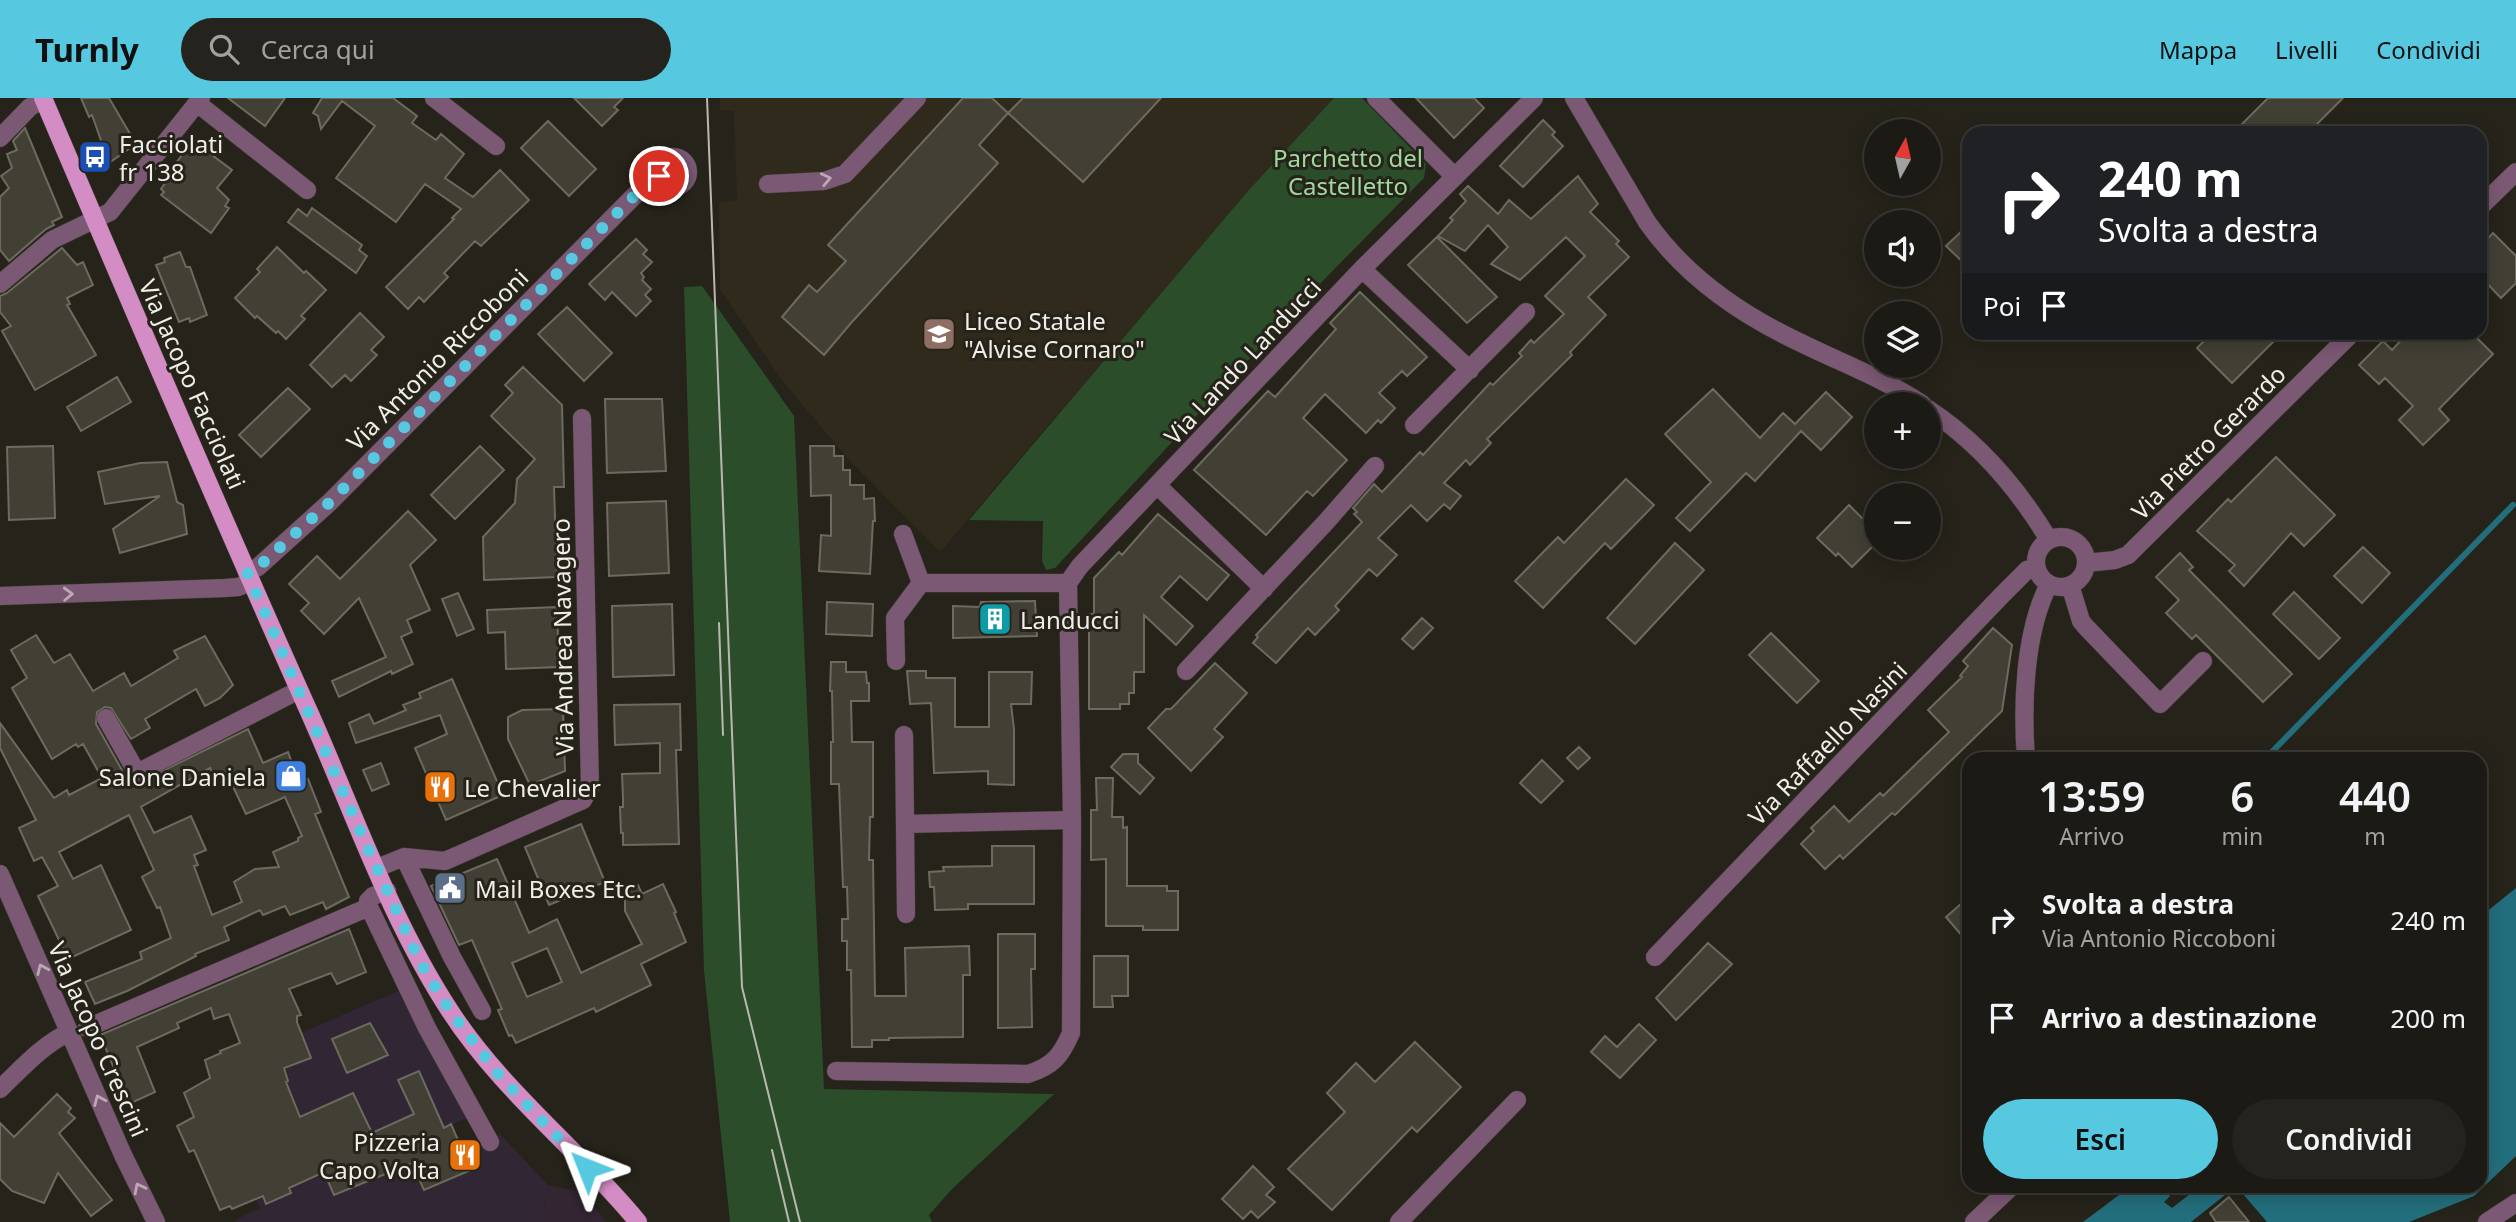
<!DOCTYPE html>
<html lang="it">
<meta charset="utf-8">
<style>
body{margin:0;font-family:"Noto Sans",sans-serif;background:#25231d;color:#f1f3f6;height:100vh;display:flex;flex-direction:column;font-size:26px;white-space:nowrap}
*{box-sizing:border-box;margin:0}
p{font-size:23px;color:#a0a1a0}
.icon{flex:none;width:38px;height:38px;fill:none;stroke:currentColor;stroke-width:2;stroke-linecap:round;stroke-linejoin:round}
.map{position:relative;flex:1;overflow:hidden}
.panel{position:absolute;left:1962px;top:654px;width:525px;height:441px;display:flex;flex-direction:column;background:#1c1a14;border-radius:21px;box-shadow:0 4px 18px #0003,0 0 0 2px #3a3834}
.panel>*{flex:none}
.guide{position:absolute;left:1962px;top:28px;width:525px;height:214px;border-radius:21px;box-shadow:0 4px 18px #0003,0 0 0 2px #3a3834;background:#202124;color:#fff;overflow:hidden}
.needle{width:46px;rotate:8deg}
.buttons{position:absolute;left:1864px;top:21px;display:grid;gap:14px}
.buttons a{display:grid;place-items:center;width:77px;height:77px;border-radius:50%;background:#1c1a14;box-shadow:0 4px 18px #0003,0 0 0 2px #3a3834;font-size:35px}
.pin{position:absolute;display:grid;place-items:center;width:60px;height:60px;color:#fff;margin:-30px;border:4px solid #fff;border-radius:50%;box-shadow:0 2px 7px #0007}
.me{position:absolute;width:77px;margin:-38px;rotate:315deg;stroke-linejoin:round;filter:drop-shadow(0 0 5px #0008)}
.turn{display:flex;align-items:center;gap:24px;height:147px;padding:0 21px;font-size:32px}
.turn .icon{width:91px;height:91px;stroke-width:2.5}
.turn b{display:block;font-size:49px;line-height:60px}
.then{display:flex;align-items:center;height:66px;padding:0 21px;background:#0003;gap:14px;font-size:26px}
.eta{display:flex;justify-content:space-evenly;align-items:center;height:119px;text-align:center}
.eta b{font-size:42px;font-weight:600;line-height:49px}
.cta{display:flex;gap:14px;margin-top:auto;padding:14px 21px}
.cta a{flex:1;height:80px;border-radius:42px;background:#56c9e1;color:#111;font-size:28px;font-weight:600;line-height:80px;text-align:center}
.cta a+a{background:#25231d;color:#f1f3f6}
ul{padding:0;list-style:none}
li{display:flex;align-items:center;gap:21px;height:98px;padding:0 21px}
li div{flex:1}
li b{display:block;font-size:26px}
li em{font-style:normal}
header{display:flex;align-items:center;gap:42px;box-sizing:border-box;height:98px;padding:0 35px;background:#56c9e1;color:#111}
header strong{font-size:33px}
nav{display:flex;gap:38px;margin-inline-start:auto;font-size:24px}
.search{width:490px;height:63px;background:#25231d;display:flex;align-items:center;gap:18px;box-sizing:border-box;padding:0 24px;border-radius:38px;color:#a0a1a0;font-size:26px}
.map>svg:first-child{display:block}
</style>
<header>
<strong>Turnly</strong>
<div class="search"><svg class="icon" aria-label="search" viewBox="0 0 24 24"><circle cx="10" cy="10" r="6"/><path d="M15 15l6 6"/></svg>Cerca qui</div>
<nav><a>Mappa</a><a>Livelli</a><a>Condividi</a></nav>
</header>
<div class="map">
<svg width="2516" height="1124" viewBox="0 0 2516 1124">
<rect width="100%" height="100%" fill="#26231a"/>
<path fill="#312634" d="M398,893L467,1020L451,1027L462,1051L499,1035L548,1087L542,1124H232L260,1110L200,988L273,947Z"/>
<path fill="#332532" d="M548,1087L584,1095L606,1124H542Z"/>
<path fill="#2f2a1b" d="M720,0H1334L1249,93L940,454L848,361L781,281L720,191L719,104L737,102L734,13L720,12Z"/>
<path fill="#2b4d2a" d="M1334,0H1362L1426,66L1424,80L1306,200L1055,470L1046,472L1042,463L1043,423L969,422L1248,93Z
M702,188L794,318L824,991L1054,996L952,1091L929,1117L932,1124H730L704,873L684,189Z"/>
<path fill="#236e7c" d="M2516,790V1058L2474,1098L2409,1124H2267L2243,1096L2252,1089L2480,1088V819Z
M2131,1088L2163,1089L2170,1098L2164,1104L2172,1110L2199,1089H2235L2191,1124H2083Z"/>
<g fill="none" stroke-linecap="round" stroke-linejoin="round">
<path stroke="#236e7c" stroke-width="6" d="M2264,662L2513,407"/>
</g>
<path fill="#423f35" stroke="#6d6a5f" stroke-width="2" fill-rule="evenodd" d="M81,0H109L136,46L109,65L92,17L89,19Z
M228,0H285L265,28Z
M322,0H393L417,18L412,25L436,42L441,36L464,56L445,80L473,99L500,72L529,102L481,148L475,143L444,175L448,179L424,204L419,199L408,211L386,189L454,121L452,120L461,111L425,86L396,124L336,80L375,28L342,3L321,31L318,18L313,15Z
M574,0H623L614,9L618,12L602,28Z
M963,0H992L1008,15L979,47L998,65L851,225L824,257L782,219L809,187L817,194L846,163L828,147Z
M1023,0H1161L1083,84L1008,15Z
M1416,0H1474L1484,10L1454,40Z
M2268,0H2343L2308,35H2233Z
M1543,22L1555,34L1552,37L1563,48L1523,89L1500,68Z
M548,23L596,71L569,98L521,50Z
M25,30L62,119L52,124L54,127L46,131L9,163L0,152V99L9,90L1,78L12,70L7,56L17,52L13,43Z
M190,46L199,52L201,49L232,72L217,90L229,102L225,108L229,110L211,135L161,97L164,94L161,91L176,70L174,68Z
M1578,78L1598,106L1590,114L1619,143L1616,146L1629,159L1588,199L1606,217L1570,254L1572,257L1487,341L1491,345L1470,367L1466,362L1444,385L1461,398L1450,411L1444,406L1427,423L1411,407L1378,440L1397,457L1377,478L1369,471L1335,508L1339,512L1315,537L1308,530L1276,565L1253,545L1258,539L1256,537L1362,424L1354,416L1357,414L1353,410L1374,386L1382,394L1420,354L1423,357L1490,285L1493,287L1522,258L1519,255L1531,242L1534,245L1564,216L1545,198L1585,158L1566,139L1520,182L1491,166L1508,149L1488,127L1465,153L1438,138L1453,122L1450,120L1466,103L1460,96L1468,88L1498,116L1509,102L1531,121Z
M312,110L362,147L359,152L367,158L356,175L288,124L298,111L307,118Z
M1969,126V170L1946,148Z
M2493,135L2516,158V185L2501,200L2480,178V149Z
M1437,139L1497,199L1467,225L1408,167Z
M636,141L647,152L643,156L652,164L641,175L644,179L642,182L651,191L645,197L651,203L636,218L612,194L605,202L589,186Z
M277,149L304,175L306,173L326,192L301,218L305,221L286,241L278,233L276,235L257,218L255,220L235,200L260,174L257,171Z
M62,150L77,167L83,164L93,187L67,200L70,206L67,207L96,257L35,292L2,233L11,228L0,214V198L7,195Z
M180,154L186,169H190L207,217L190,224L189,220L179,224L156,167L165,164L164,160Z
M1360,194L1427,259L1407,278L1402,273L1379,295L1395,310L1381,325L1378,322L1366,335L1325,296L1303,320L1347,362L1313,398L1307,393L1266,437L1194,372L1268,293L1275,299L1295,277L1336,231L1330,225Z
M567,209L612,255L584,283L538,236Z
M360,215L384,239L371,252L377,257L351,283L345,277L332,289L310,267Z
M2213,234H2283L2232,285L2197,250Z
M2409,234H2471L2493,256L2439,311L2449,322L2423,347L2399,322L2413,308L2385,280L2379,286L2359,267L2383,243L2392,252Z
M523,269L562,307L564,389H554L557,479L484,482L483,439L515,405L517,381L535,361L491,318L513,295L505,287Z
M117,279L131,304L81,333L67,309Z
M288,290L310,311L261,359L239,337Z
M1713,291L1760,340L1783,315L1795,326L1826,294L1852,319L1821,352L1801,333L1755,383L1746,375L1690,433L1676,420L1711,384L1665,336Z
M605,301H662L666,373L607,375Z
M53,348L55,420L9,422L7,349Z
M480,348L504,372L455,421L431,397Z
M810,348H834V358H843V372H850V387H864V401L874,400L875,423H873L870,476L819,473L821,437L831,438V397L811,398Z
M2276,359L2335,417L2304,448L2291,435L2244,488L2229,473L2235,467L2197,433L2228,401L2231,404Z
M167,364L177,404L183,407L187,436L120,455L113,431L160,398L105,406L98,374L140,365Z
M1626,381L1654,407L1611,451L1605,445L1543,510L1515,483L1558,439L1564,445Z
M666,403L669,475L609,478L607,405Z
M1849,407L1867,425L1863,430L1876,442V445L1852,469L1838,455L1836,458L1817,440Z
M408,413L436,442L410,467L430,512L407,522L412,534L401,539L413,566L392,576L391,573L339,599L332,583L386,559L359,500L324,536L301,513L309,505L289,486L317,458L340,481Z
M1158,416L1229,477L1207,502L1180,478L1161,499L1193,528L1176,547L1144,517V574H1134V595H1129V606H1120V611H1089V516H1094V480L1119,454L1122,457Z
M1675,445L1704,472L1635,546L1607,520Z
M2363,449L2390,475L2362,505L2334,478Z
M2180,455L2193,469L2189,472L2292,576L2263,604L2196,537L2192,541L2166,515L2179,502L2156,479Z
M2294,494L2340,540L2319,561L2273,516Z
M458,495L474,531L457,538L442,501Z
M1035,503L1037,538L953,540V508L980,509L981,504Z
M827,504L873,506L872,538L826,536Z
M672,506L674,577L613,579L612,508Z
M557,509L559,569L506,571L505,534L488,535L487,512Z
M1422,520L1433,530L1413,551L1402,541Z
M1993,530L2012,547L2002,613L1895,717L1892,715L1843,761L1840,757L1825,771L1801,746L1814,733L1811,730L1834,708L1849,724L1880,695L1883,698L1949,634L1928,612L1962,579L1960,578L1968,568L1963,563Z
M1771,535L1819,583L1797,605L1749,557Z
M36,537L54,565L70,556L93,593L124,575L131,588L178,560L174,553L205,538L233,587L220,600L205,608L196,591L145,621L150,630L131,641L111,610L105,609L97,614L96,626L127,681L136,686L248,631L263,665L288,654L299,684L308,681L321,714L315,716L349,799L326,811L323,804L290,817L285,808L263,817L260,812L224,829L229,842L195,856L196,858L127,893L95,906L85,884L142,861L140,854L171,840L160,809L157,810L142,779L154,772L129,717L59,754L73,781L101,767L131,832L68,861L38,798L58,788L42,759L34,763L19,730L36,722L0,650V625L54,700L67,692L69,697L102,680L83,646L78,649L76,646L52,661L12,590L27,580L11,552ZM210,670L215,680L226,674L246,716L285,699L302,738L298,740V743L273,754L279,769L255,771L234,784L242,804L212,817L194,768L198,767L194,757L206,752L191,718L154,735L141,709Z
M831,564H846V574H866L867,585H869V603H851L852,644H873V719H870L869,762H873L875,898H906L905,850L969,848L970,877H963V939L889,940V942H872V949H852L851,872H847V843H842V821H848L847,789H843L839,686H831V644H833L832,593H830Z
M1215,565L1247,595L1214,631L1223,639L1191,673L1148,630L1166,611H1171Z
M907,573H926V580H955V629H989V574H1032L1031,606H1011L1014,631V687L988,686V673L934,675L931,605L910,606Z
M452,581L503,697L446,722L415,650L447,636L440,617L356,645L349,625L369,616L374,626L406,612L403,607L421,600L419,595Z
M680,606L681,652H676L679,746L623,747V735H621L620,709H623V700L622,676L660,675V645L615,647L614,607Z
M563,611L565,673L530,687L508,641V619L522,612Z
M1579,649L1590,660L1578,671L1567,660Z
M1123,656H1138V665L1154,680L1140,696L1111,669Z
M1542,662L1563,683L1541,705L1520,685Z
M381,665L389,686L372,693L363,672Z
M1096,680H1113L1112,719H1123V730L1127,729V788H1167V793H1178V832H1143V828H1106V761L1091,762V712H1097Z
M581,726L605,784L549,807L525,749Z
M992,748H1034V806H968V811L935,812L934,789H930L929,774L944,773L943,769L992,768Z
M497,761L529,835L557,821L581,875L642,846L625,813V793L638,787L642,796L663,786L676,814L674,815L686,844L641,866L651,887L596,914L594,910L516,945L512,937L509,938L498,912L502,911L472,842L459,847L431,788ZM547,850L562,884L527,899L512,865Z
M1962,805L1969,813V846L1946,819Z
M349,831L366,874L337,886L331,875L289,891L301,917L297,918V924L311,960L284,970L288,983L286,984L300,1019L353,995L372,1035L414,1016L398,982L419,973L444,1030L451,1026L471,1072L424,1092L412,1065L334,1097L324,1074L289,1090L291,1095L266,1106L263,1098L232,1111L230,1108L220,1112L194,1052L189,1054L177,1028L194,1019L184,995L210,980L205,962L221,955L220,953L240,945L229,916L214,921L211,910L177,925L179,930L137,949L155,994L129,1006L100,937Z
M998,836H1035V871H1031L1032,929L998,930Z
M1708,845L1732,866L1676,922L1656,900Z
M1094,858H1128V898H1112L1113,909H1094Z
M370,925L388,957L347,975L332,941Z
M1639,926L1656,942L1620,980L1591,954L1605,938L1617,949Z
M1415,944L1461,989L1417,1034L1412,1029L1332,1112L1288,1071L1345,1014L1327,995L1356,965L1375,984Z
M57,996L71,1010L68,1014L75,1020L59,1035L112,1102L91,1118L58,1075L44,1105L12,1093L0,1081V1025L14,1039Z
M1253,1068L1274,1089L1266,1097L1275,1104L1258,1120L1251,1113L1243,1121L1222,1101Z
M2229,1099L2249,1124H2216L2210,1115Z"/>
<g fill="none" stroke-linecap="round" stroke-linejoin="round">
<defs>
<path id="minor" d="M434,0L496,48
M1376,0L1455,79
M1574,0L1647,124C1685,178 1738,215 1797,243C1839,264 1883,280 1922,306
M197,5L307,92
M0,40L30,9L44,1
M658 74a15 15 0 1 1 30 0a15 15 0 1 1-30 0Z
M768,86L824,83L845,76L917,0
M2480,109L2516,74
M1362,171L1470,272
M0,186L52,142L110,114L201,0
M1928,311C1978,344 2019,392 2049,442
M1414,327L1526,214
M1158,388L1264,491
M2036 464a25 25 0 1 1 50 0a25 25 0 1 1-50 0Z
M2086,465L2115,462L2128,457L2353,234
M247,474L258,469L330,404L650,82L659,78
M921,485H1068
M2070,487L2081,523L2085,528L2160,606L2203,563
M0,498L225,490L238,489L251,484
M896,563L895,520L921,485L903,436
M1186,573L1326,424L1375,368
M106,620L137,675L299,592
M904,637L906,816
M2026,662C2022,608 2024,535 2049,486
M906,726L1072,722
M404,759L452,859L482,913
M377,770L404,759L445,763L583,702L590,689L582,320
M0,776L123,1057L156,1124
M387,793L373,798L368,803L369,809L427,930L490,1044
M1655,859L2002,497L2027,472L2036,468
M87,930L369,809
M836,973L1028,976C1053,968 1061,958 1071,935L1072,722L1068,485L1080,468L1362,171L1534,0
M0,991C21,971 43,946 70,934
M1399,1124L1517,1002
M1974,1124L2012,1088
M2487,1124L2516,1105"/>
<path id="major" d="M43,0C131,206 218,411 310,616C354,715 390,821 450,913C502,993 578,1051 638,1124"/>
</defs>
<use href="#minor" stroke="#423f37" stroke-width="19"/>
<use href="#major" stroke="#423f37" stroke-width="19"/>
<use href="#minor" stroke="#7b5873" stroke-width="18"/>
<use href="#major" stroke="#d48cc4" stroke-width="18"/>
<path stroke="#bab7b1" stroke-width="2" d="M707,0L742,889L800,1124
M719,525L723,637
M772,1052L789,1124"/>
</g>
<defs><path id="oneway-chevron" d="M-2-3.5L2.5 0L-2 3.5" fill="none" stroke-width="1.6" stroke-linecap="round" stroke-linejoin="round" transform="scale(1.75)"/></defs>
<g stroke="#bbaab3">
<use href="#oneway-chevron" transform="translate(826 81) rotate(-12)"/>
<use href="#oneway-chevron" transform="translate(68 496) rotate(-2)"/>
<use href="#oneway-chevron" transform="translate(42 871) rotate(-114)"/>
<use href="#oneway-chevron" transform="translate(99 1002) rotate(-113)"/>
<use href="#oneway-chevron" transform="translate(139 1090) rotate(-117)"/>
</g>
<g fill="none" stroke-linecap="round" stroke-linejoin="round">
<path stroke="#56c9e1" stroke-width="12" stroke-dasharray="0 21.6" d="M587,1070L499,977L450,913L420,864L365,744L247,474L258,469L330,404L650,82L659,78"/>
</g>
<defs>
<symbol id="bus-square" viewBox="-11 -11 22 22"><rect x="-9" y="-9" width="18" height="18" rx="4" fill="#1a4fb4" stroke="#26231a"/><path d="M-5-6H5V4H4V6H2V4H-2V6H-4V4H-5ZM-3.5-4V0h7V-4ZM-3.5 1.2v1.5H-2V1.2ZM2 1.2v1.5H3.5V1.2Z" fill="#fff"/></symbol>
<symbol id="school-square" viewBox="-11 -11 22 22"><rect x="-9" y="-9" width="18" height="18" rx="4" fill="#8d6e63" stroke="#26231a"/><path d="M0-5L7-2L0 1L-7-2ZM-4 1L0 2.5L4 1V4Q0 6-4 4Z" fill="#fff"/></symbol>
<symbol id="building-square" viewBox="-11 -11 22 22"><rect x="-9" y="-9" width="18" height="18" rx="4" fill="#0f9aa8" stroke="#26231a"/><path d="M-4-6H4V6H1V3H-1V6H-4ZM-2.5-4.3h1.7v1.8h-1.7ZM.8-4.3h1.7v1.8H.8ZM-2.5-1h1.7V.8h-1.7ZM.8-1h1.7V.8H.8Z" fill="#fff"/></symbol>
<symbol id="shop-square" viewBox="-11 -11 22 22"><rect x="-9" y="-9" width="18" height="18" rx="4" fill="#3f7fe0" stroke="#26231a"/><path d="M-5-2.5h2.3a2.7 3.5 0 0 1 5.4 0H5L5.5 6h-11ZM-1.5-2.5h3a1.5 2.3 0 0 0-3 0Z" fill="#fff"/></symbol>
<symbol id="restaurant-square" viewBox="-11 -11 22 22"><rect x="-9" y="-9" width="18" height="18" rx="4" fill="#e8710a" stroke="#26231a"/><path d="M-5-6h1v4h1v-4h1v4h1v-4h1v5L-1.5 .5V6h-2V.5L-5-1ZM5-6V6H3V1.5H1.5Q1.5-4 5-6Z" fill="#fff"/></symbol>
<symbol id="civic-square" viewBox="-11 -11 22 22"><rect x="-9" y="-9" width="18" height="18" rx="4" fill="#5c6f8a" stroke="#26231a"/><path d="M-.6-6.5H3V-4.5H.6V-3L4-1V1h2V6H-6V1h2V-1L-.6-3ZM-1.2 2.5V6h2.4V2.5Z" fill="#fff"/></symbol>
</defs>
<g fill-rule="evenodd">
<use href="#bus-square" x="76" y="40" width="38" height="38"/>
<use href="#school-square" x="920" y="217" width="38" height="38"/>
<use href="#building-square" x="976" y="502" width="38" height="38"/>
<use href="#shop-square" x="272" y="659" width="38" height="38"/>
<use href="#restaurant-square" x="421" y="670" width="38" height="38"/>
<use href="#civic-square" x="431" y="771" width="38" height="38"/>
<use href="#restaurant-square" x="446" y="1038" width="38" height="38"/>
</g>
<g text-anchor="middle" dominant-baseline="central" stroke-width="6" stroke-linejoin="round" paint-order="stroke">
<g font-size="24" fill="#f0eee8" stroke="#26231a" text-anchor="start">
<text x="119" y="45">Facciolati<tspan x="119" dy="28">fr 138</tspan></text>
<text x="964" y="222">Liceo Statale<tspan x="964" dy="28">"Alvise Cornaro"</tspan></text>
<text x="1020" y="521">Landucci</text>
<text x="266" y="678" text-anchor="end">Salone Daniela</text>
<text x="464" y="689">Le Chevalier</text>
<text x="475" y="790">Mail Boxes Etc.</text>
<text x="440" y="1043" text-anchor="end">Pizzeria<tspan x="440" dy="28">Capo Volta</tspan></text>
</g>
<g font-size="24" fill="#9fda9d" stroke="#26231a">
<text x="1348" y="59">Parchetto del<tspan x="1348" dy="28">Castelletto</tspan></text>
</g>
<g font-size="24" fill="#f0eee8" stroke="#26231a">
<text transform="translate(437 261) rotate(-45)">Via Antonio Riccoboni</text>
<text transform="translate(1242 263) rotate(-47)">Via Lando Landucci</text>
<text transform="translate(193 286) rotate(66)">Via Jacopo Facciolati</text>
<text transform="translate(2208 344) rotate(-45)">Via Pietro Gerardo</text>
<text transform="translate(562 539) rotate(-91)">Via Andrea Navagero</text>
<text transform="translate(1827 645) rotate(-46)">Via Raffaello Nasini</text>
<text transform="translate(99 941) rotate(66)">Via Jacopo Crescini</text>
</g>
</g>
</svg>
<div class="buttons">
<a><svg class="needle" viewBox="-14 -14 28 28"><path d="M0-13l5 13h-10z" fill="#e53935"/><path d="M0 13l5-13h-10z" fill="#a0a1a0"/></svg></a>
<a><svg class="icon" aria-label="sound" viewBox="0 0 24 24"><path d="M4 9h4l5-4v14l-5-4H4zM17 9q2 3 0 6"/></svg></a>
<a><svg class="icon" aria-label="layers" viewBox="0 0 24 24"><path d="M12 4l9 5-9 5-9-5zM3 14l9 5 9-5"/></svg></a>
<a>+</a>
<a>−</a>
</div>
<div class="pin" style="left:659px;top:78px;background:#d93025"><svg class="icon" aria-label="arrive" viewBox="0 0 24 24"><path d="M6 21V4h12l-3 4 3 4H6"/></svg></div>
<svg class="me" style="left:587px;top:1070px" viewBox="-20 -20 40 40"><path d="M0-17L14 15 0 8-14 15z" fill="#56c9e1" stroke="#fff" stroke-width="4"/></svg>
<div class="guide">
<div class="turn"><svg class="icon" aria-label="right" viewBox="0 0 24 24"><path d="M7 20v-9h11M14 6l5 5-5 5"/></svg><div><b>240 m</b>Svolta a destra</div></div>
<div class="then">Poi<svg class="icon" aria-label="arrive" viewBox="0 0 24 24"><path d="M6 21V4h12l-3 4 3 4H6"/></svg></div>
</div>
<section class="panel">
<div class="eta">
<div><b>13:59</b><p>Arrivo</p></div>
<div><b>6</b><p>min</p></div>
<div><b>440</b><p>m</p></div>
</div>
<ul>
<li><svg class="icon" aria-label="right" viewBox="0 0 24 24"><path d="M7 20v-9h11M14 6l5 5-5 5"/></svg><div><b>Svolta a destra</b><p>Via Antonio Riccoboni</p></div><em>240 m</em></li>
<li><svg class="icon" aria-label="arrive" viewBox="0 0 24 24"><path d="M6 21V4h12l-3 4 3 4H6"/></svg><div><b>Arrivo a destinazione</b></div><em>200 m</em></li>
</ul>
<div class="cta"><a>Esci</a><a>Condividi</a></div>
</section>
</div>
